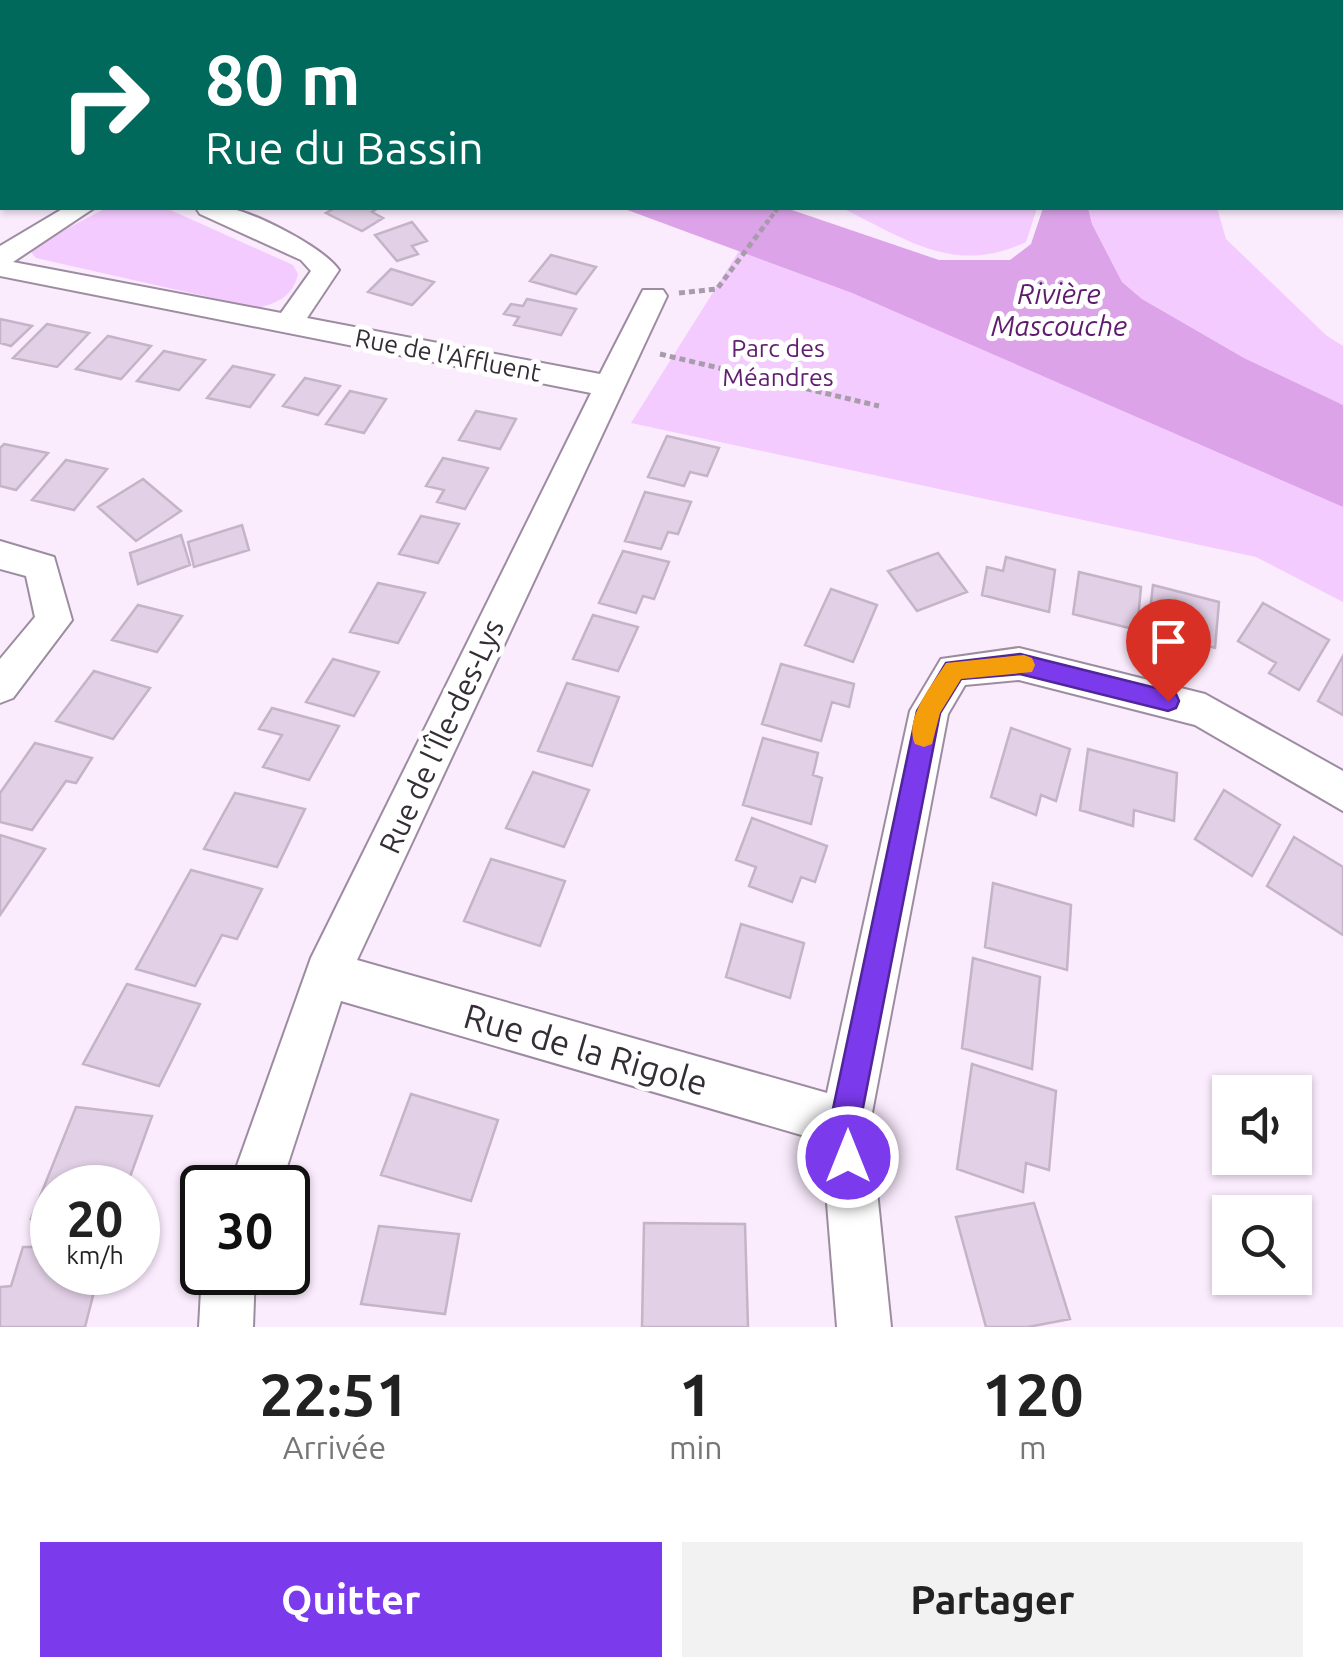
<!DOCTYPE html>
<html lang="fr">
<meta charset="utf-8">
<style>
body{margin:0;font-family:Ubuntu,sans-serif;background:#f2f2f2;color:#222;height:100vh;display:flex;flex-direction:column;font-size:38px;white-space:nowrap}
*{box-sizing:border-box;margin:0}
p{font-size:32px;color:#767676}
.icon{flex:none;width:55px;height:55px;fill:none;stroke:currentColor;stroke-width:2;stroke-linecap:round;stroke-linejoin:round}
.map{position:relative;height:1327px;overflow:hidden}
.drawer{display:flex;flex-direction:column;background:#fff;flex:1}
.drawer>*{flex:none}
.hud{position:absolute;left:0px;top:0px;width:1345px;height:210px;box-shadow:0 2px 8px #0004;background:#00695c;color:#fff;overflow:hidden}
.fabs{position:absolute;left:1212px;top:1075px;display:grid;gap:20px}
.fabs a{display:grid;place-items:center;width:100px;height:100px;border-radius:0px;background:#fff;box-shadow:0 2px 8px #0004;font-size:50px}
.speed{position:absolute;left:30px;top:1165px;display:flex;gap:20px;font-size:50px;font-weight:700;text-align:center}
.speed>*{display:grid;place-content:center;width:130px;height:130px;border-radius:50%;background:#fff;box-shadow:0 2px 8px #0004;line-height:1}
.speed small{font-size:25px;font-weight:400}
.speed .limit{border:5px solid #111;border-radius:15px;background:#fff;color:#111}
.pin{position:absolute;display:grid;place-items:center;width:85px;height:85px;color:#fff;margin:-102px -42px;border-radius:50% 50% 50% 0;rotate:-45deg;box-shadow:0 0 10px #0007}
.pin .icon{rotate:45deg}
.me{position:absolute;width:110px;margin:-55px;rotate:0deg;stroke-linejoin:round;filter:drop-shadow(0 0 8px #0008)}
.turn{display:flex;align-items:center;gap:35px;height:210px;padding:0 40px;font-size:45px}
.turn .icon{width:130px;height:130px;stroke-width:2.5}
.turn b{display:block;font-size:70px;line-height:85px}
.eta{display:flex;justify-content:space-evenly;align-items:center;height:170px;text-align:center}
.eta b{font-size:60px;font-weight:600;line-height:70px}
.primary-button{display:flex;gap:20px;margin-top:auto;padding:20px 40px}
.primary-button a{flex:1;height:115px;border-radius:0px;background:#7c3aed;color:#fff;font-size:40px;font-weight:600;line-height:115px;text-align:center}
.primary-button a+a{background:#f2f2f2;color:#222}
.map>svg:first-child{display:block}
</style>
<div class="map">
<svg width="1343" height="1327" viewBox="0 0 1343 1327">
<rect width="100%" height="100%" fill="#faebfd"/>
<path fill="#f4cbfe" d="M106,208H166L293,265L298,274C293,296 278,303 257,308L36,258L31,252L34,246Z
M842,208H1037L1026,242C954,276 906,239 842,208Z
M1088,208H1217L1226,239L1327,336L1343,346V405L1244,358L1142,299L1122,282L1092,224Z
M739,251L852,293L1343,507V602L1256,557L631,423Z"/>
<path fill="#dca3e9" d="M622,208H786L939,260H1010L1031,244L1043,208H1088L1092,224L1122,282L1142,299L1244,358L1343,405V507L852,293Z"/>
<path fill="#e2d0e6" stroke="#c5b3c8" stroke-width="2.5" d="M335,208H378L372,212L383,218L362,231L326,213Z
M412,222L427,241L412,246L418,254L397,261L375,235Z
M551,255L596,267L576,294L530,281Z
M391,269L434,282L412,305L368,292Z
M527,299L576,309L561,335L514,325L519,317L504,314L511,304L523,306Z
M0,319L32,326L11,346L0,343Z
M47,324L89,333L57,367L13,358Z
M108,336L151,346L121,379L76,369Z
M164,351L205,360L179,390L137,381Z
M233,366L274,375L250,407L207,398Z
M305,378L340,386L318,415L283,406Z
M350,391L386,399L364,433L326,424Z
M476,411L516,419L500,449L459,440Z
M667,436L719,448L707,476L690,472L684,486L648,477Z
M4,444L48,453L16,490L0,486V448Z
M443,458L488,468L465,509L437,502L444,490L426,486Z
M66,460L107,469L74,510L32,500Z
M143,479L181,511L136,541L98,507Z
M645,492L691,502L678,534L668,532L661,549L625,541Z
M421,516L459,524L438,563L399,554Z
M242,525L249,550L194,567L188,542Z
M181,535L190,565L138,584L130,553Z
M623,551L669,562L654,599L643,596L636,613L599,603Z
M938,553L967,592L917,611L888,571Z
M1006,557L1055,570L1049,612L982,595L987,567L1003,571Z
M1079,572L1141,587L1137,630L1073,614Z
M378,583L425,593L398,643L350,632Z
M1153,585L1219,602L1215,648L1148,629Z
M831,589L877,605L853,662L805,645Z
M1263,603L1329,640L1299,690L1269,673L1276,663L1238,641Z
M138,605L182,616L157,652L112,640Z
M593,615L638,627L618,671L573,659Z
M1343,656V715L1318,701Z
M333,659L379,672L354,716L306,702Z
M781,664L854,684L849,707L832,702L821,741L762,724Z
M94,671L150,688L113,739L56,721Z
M567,683L619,697L592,766L538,751Z
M272,708L339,726L309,780L263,767L282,735L259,729Z
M1011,728L1070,749L1056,801L1041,795L1036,815L991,797Z
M763,738L818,753L813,775L822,778L811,824L743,805Z
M35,743L92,758L76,783L66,781L32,830L0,822V793Z
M1088,749L1177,773L1174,821L1134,810L1133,826L1080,810Z
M533,772L589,790L564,847L506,828Z
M1224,790L1280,825L1252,876L1195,839Z
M235,793L305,809L277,867L204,849Z
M752,818L827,846L815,882L801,877L792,902L749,886L756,867L736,860Z
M0,835L45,849L0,915Z
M1294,837L1343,867V935L1267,886Z
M491,859L565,881L540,946L464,921Z
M191,870L262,889L237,939L222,935L195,986L136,969Z
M993,883L1071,905L1067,970L985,947Z
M741,924L804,943L790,998L726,977Z
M973,958L1040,977L1032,1069L962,1048Z
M127,984L200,1004L159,1086L83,1064Z
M972,1064L1056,1091L1049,1170L1026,1163L1023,1192L957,1169Z
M411,1094L498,1120L471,1201L381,1175Z
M76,1107L152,1116L126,1188H52V1222L31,1219Z
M1034,1203L1070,1319L1028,1327H986L956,1217Z
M644,1223L745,1224L748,1327H642Z
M379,1226L459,1234L445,1314L361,1304Z
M23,1247H52V1272H99L85,1327H0V1287L11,1286Z"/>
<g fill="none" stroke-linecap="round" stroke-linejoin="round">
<defs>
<path id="minor" d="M528,0H554L555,2H529Z
M64,208H94L13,262L281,313L311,271L301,260L200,214L196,208C206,207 218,206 228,208C256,213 323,247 339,270L307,318L600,374L643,290H663L667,296L357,960L827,1093L910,711L941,659L1019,648L1205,694L1343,771V811L1195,725L1019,680L965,685L948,714L870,1123L891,1327H837L822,1141L341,1001L280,1188H229L311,958L591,393L0,276V246Z
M0,541L54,557L72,620L13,698L0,703V659L35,617L26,576L0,569Z
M202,1272H255L253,1327H199Z"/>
</defs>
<use href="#minor" stroke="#9d8ca1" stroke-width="4"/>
<path stroke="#a79caa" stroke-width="4" stroke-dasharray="5 2.5" stroke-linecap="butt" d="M766,224L778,208"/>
<path stroke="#a79caa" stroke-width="5" stroke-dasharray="6 4" stroke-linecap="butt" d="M679,293L717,289L768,221
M660,354L879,406"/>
<use href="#minor" fill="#fff" fill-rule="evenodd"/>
</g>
<path fill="#7c3aed" stroke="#51269a" stroke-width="2.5" d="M1020,654L1168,691L1176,694L1179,701L1176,708L1168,711L1020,674L961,679L940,713L860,1123L863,1157L859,1168L848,1172L837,1168L830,1123L917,711L946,663Z"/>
<path fill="#f59e0b" d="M1024,655L1032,658L1035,665L1032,672L961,679L940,713L932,744L924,747L915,744C903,719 933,684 946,663Z"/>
<g text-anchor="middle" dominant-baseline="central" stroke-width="10" stroke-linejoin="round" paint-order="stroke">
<g font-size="25" fill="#611d70" stroke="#fff">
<text x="778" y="348">Parc des<tspan x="778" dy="29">Méandres</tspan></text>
</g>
<g font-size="25" fill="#342d36" stroke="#fff">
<text transform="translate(448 355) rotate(11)">Rue de l'Affluent</text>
</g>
<g font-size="28" font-style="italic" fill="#5f1b6d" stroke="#fff">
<text x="1059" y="293">Rivière<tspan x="1059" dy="32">Mascouche</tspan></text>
</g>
<g font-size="30" fill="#342d36" stroke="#fff">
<text transform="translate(441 736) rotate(-65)">Rue de l'Île-des-Lys</text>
</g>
<g font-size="35" fill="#342d36" stroke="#fff">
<text transform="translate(586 1049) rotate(16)">Rue de la Rigole</text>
</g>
</g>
</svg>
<div class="fabs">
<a><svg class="icon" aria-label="sound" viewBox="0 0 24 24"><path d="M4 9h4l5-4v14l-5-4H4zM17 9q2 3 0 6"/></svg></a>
<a><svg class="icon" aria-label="search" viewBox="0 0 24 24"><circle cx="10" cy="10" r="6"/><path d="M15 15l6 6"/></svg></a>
</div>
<div class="speed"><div>20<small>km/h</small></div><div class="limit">30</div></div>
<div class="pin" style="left:1168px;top:701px;background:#d93025"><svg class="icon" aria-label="arrive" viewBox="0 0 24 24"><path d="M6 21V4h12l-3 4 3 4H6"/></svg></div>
<svg class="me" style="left:848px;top:1157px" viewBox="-20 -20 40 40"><circle r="17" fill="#7c3aed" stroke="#fff" stroke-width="3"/><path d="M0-11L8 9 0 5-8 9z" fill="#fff"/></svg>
<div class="hud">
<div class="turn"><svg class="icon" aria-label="right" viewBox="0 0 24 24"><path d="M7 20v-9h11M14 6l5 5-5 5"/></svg><div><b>80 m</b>Rue du Bassin</div></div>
</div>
</div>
<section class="drawer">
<div class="eta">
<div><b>22:51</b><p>Arrivée</p></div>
<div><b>1</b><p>min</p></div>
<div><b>120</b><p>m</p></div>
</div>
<div class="primary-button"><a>Quitter</a><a>Partager</a></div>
</section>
